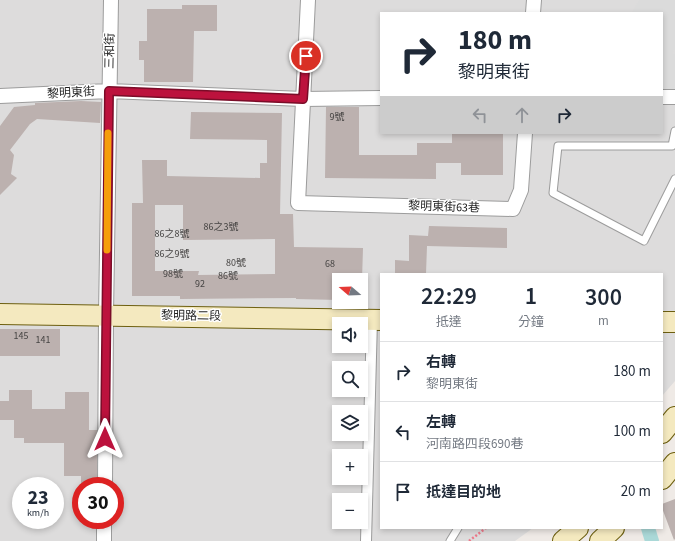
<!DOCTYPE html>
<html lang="zh-TW">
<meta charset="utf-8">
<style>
body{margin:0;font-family:"Source Sans 3","Noto Sans TC",sans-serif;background:#f2f2f3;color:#1f2937;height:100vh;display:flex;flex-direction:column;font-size:15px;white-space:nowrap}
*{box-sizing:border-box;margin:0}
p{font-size:13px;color:#747a83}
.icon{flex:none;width:22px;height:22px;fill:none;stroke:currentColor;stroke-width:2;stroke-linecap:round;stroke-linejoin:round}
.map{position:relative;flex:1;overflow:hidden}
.sheet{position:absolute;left:380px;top:273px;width:283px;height:256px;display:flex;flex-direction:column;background:#fff;border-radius:0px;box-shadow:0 2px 6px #0003}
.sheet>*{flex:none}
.banner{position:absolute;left:380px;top:12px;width:283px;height:122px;border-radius:0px;box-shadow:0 2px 6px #0003;background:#fff;color:#1f2937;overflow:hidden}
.needle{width:26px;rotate:289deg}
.tools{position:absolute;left:332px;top:273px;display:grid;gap:8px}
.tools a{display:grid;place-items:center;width:36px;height:36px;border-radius:0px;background:#fff;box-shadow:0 2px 6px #0003;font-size:20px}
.speed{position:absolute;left:12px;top:477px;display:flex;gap:8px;font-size:20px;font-weight:700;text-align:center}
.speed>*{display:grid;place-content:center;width:52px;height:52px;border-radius:50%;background:#fff;box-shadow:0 2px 6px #0003;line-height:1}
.speed small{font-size:10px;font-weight:400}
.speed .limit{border:6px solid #d22;background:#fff;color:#111}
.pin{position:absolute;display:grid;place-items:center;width:34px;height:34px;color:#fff;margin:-17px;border:2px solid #fff;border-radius:50%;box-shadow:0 1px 4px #0007}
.me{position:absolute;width:44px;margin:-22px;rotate:0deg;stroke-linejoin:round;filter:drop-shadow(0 0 3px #0008)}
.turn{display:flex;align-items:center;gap:14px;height:84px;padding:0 12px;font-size:18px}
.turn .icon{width:52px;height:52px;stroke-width:2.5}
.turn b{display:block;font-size:28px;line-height:34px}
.lanes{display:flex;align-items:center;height:38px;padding:0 12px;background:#0003;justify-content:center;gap:20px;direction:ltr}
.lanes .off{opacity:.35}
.eta{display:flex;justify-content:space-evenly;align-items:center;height:68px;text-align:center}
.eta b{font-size:24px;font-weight:600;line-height:28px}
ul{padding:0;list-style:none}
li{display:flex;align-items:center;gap:12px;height:60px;padding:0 12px;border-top:1px solid #e0e1e3}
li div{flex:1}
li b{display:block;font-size:15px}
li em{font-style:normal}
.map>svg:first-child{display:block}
</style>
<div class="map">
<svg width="675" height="541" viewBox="0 0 675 541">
<rect width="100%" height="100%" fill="#efeae6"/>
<path fill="#dddcdc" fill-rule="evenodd" d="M0,0H675V381L662,396V274H381V528H533L515,541H0ZM381,13H662V133H381ZM339,280H361V302H339ZM339,324H361V346H339ZM339,368H361V390H339ZM339,412H361V434H339ZM339,456H361V478H339ZM21,486H55V520H21ZM81,486H115V520H81ZM339,500H361V522H339Z"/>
<path fill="#dbdbdb" d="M639,0H675V48L672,53L675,54V91H662V13H632Z"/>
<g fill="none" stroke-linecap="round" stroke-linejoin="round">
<path stroke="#aad8d7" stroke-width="14" d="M648,528L652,541"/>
</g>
<path fill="#bcb1af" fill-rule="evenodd" d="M182,5H217V31H194L193,82H144V60H139V41H147V9H182Z
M81,101L101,102L100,123L37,119L30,124L10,150L14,155L11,174L17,178L0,195V126L14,107L35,105V103Z
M326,107H359V155H417V143H452V133H503V175H461V163H436V179L325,178Z
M191,112L282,113L280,214H293L294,247L363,248L362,280H339V300L296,299V298L180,299V296H132V203H143L142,160H167V176L260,178V163H267V140L190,139ZM155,205H183V240L275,239V274L198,275L199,271H155Z
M429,226L507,228V248L427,246L426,274H395V260L409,261V235L428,236Z
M0,329H60V356H0Z
M9,390H32V409H65V392H89V430H97V486H81V476H64V443H24V438H14V420H0V401H9Z
M675,499V539L674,540L662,508V504Z"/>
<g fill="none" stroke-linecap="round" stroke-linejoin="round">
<defs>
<path id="service" d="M675,131L672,146H558L553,193L644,241L675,179
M450,541L458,528"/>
<path id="pedestrian" d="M366,541L372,320"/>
<path id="minor" d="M308,0L298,203L513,209L521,190L525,133
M533,13L534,0
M0,96L109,91L303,99L381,98
M662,97H675
M105,486L106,315L111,0
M104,541V520"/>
<path id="secondary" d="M0,314L381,320
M662,322H675
M662,433L675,417
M662,479L675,463
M563,541L578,528
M600,541L614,528"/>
</defs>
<use href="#service" stroke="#9c9c9c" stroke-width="9"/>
<use href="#pedestrian" stroke="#9c9c9c" stroke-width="12"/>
<use href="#minor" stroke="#9c9c9c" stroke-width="16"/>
<use href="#secondary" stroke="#6d5f0f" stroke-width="22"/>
<path stroke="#ed798a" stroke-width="2.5" stroke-dasharray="2 2" stroke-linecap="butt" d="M469,541L486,528"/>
<use href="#service" stroke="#fff" stroke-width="7"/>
<use href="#pedestrian" stroke="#fff" stroke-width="10"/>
<use href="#minor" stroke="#fff" stroke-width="14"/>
<use href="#secondary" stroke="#f4e9bf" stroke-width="20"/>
</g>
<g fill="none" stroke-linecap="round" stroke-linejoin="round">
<defs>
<path id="route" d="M105,439L109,91L303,99L306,56"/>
</defs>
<use href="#route" stroke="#7a0c28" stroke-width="10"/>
<use href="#route" stroke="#bc123d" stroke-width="7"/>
<path stroke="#f59e0b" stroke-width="7" d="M107,250L108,133"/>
</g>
<g text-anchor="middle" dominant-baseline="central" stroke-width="3" stroke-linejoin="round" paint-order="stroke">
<g font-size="10" fill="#464443">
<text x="337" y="117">9號</text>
<text x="221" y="227">86之3號</text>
<text x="172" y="234">86之8號</text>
<text x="172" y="254">86之9號</text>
<text x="236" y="263">80號</text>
<text x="330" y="264">68</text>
<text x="173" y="274">98號</text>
<text x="228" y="276">86號</text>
<text x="200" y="284">92</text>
<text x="21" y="336">145</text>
<text x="43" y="340">141</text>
</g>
<g font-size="12" fill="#1f1f1f" stroke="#fff">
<text transform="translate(110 51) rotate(-89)">三和街</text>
<text transform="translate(71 93) rotate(-3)">黎明東街</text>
<text transform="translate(444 207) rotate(2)">黎明東街63巷</text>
<text transform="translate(191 316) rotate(1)">黎明路二段</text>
</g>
</g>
</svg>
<div class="tools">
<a><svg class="needle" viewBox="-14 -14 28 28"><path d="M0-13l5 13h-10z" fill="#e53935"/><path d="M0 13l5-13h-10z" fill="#747a83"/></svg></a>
<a><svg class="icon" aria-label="sound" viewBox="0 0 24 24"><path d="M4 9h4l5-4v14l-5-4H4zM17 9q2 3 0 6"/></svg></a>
<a><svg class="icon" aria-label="search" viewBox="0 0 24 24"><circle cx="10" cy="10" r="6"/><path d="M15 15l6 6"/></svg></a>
<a><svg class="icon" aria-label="layers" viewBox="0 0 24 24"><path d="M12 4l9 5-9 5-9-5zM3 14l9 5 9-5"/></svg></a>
<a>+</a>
<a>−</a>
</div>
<div class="speed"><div>23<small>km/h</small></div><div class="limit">30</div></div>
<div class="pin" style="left:306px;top:56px;background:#d93025"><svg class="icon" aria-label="arrive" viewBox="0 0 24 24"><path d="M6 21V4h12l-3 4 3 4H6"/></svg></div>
<svg class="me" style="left:105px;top:439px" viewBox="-20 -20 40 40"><path d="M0-17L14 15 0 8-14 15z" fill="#bc123d" stroke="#fff" stroke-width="4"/></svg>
<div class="banner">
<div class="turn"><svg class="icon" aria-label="right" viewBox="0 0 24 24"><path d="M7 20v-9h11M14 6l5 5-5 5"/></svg><div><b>180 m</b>黎明東街</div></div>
<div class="lanes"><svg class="icon off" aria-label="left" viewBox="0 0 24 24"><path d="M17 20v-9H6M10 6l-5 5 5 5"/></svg><svg class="icon off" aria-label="ahead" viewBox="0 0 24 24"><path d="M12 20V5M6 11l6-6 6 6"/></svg><svg class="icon" aria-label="right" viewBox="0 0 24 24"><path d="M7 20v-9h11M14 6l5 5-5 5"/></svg></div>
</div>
<section class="sheet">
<div class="eta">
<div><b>22:29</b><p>抵達</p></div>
<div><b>1</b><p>分鐘</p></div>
<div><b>300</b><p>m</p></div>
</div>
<ul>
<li><svg class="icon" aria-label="right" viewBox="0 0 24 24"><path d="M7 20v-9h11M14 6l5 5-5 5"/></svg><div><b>右轉</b><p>黎明東街</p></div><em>180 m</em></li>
<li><svg class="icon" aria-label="left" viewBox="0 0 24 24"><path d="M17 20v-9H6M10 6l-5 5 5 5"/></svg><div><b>左轉</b><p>河南路四段690巷</p></div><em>100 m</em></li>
<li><svg class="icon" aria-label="arrive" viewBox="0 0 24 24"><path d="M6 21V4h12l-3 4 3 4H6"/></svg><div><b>抵達目的地</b></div><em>20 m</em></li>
</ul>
</section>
</div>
